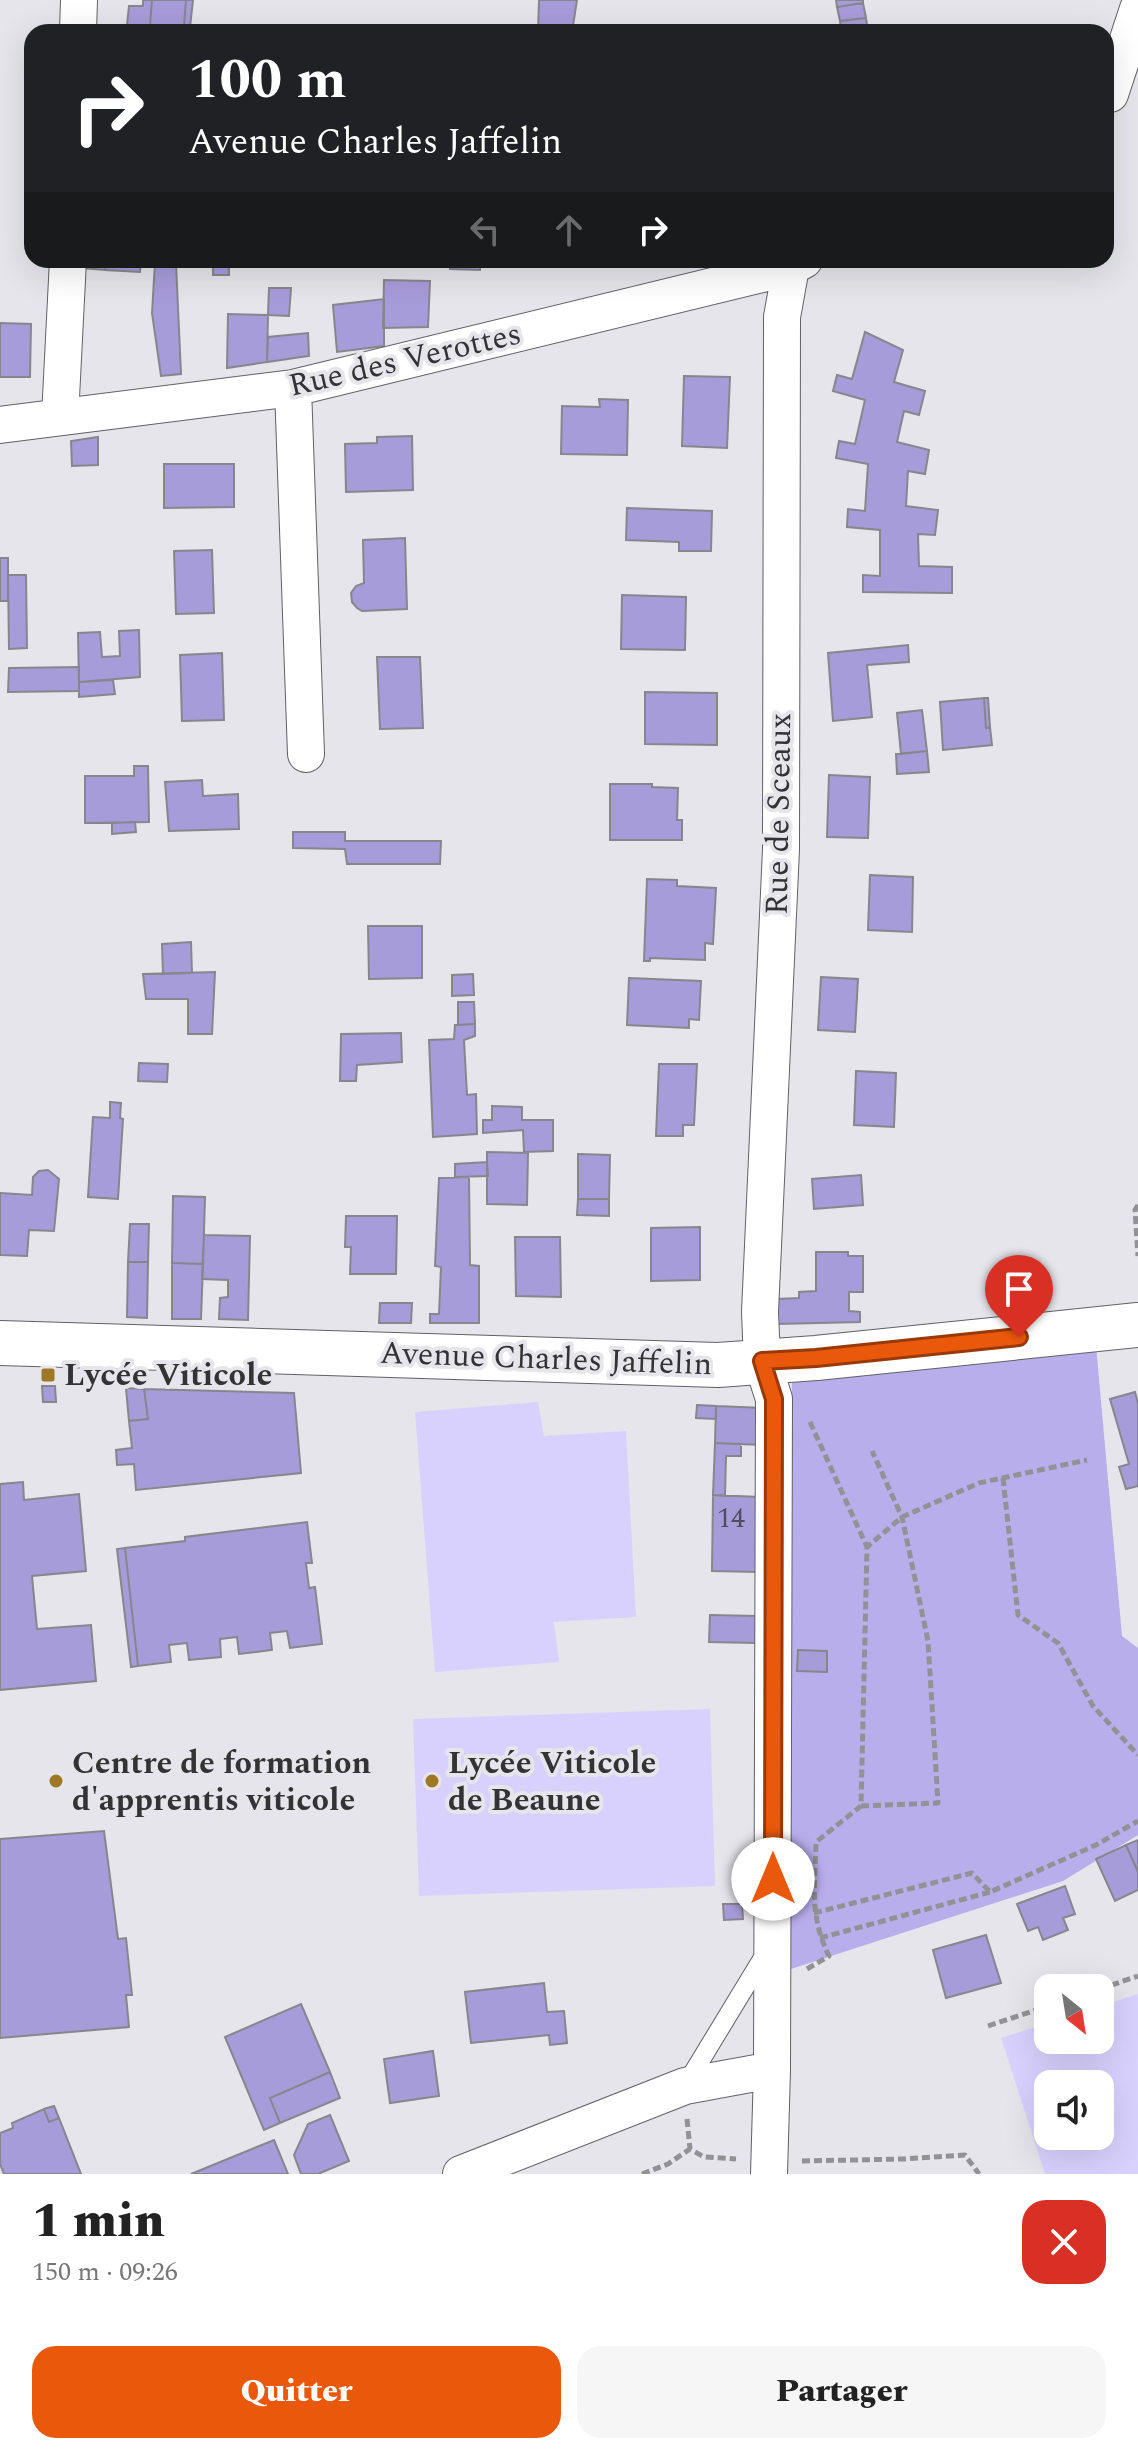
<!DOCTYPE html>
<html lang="fr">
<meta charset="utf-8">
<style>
body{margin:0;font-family:Spectral,serif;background:#f6f6f6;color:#222;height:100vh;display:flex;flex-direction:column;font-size:30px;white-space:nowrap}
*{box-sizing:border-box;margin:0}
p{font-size:26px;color:#767676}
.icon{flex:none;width:44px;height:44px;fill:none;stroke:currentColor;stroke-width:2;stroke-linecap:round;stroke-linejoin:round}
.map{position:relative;height:2174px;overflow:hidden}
.details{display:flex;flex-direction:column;background:#fff;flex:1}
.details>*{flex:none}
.hud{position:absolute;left:24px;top:24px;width:1090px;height:244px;border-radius:24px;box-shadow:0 8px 32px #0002;background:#202124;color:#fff;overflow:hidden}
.needle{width:52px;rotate:150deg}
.tools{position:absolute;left:1034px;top:1974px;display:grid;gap:16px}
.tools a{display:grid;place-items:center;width:80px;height:80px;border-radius:16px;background:#fff;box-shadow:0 8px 32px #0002;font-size:40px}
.pin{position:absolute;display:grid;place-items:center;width:68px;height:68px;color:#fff;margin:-82px -34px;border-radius:50% 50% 50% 0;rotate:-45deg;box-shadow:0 0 8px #0007}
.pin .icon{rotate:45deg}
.me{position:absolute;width:88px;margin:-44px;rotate:0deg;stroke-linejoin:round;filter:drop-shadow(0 0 6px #0008)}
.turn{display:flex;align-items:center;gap:28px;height:168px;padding:0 32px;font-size:36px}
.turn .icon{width:104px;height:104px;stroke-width:2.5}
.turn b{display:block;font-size:56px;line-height:68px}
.lanes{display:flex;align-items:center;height:76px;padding:0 32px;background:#0003;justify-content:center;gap:40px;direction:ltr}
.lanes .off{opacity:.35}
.round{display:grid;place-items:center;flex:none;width:84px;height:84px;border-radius:24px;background:#f6f6f6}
.summary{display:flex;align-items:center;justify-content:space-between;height:136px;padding:0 32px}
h1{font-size:48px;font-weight:800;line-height:60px}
.primary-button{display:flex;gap:16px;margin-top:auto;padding:16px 32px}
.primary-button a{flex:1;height:92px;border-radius:24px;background:#ea580c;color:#fff;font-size:32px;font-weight:800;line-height:92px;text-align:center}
.primary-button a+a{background:#f6f6f6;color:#222}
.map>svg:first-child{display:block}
</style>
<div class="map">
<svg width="1138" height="2174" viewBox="0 0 1138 2174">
<rect width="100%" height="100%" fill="#e6e5eb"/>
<path fill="#d8d1fe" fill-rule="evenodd" d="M538,1402L544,1436L626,1431L636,1617L554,1622L559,1662L435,1672L415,1412Z
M710,1709L715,1886L419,1896L413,1719Z
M1138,1994V2174H1045L1001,2038L1048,2023V2040H1100V2006ZM1048,2084H1100V2136H1048Z"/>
<path fill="#b9aeec" d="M1096,1345L1122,1636L1138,1648V1835L1063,1881L788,1970L792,1373Z"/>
<path fill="#a79cda" stroke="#87868c" stroke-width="2" d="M143,0H152L150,26L127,25L129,6H143Z
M152,0H186L184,26H150Z
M186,0H193L190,27L184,26Z
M539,0H577L572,32H538Z
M836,0H863V3L837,7Z
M863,3L866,18L840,21L837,7Z
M866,18L868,31L841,32L840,21Z
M83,260H141L140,272L105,270L106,264L83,263Z
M213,260H229V275H213Z
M450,260H480V270L450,269Z
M679,260H704L680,266Z
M83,263L106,264L105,270L82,268Z
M155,263H176L181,374L161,376L152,313Z
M384,280L430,281L428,327L383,328Z
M269,288H291L289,316L268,315Z
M384,299V346L337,352L333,305Z
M228,314L268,315L267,362L227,368Z
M0,323L31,324L30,377H0Z
M865,332L903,350L894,382L925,391L919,415L904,411L897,442L929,450L925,474L908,471L906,506L938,510L935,535L918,534L919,566L952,567V593L863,592V575L880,576V530L847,527L848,509L865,511L868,464L836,458L839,441L855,444L865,400L833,391L837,375L852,379Z
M308,333L309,356L267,362L268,337Z
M684,376L730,377L727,448L682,446Z
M599,399L628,400L627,455L561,454L562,406L600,407Z
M412,436L413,490L346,492L345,444L377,443V437Z
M98,437V465L72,466L71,441Z
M164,464H234V507L164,508Z
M627,508L712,511L711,551H679V542L626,540Z
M405,538L407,609L362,611L357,608L352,602L351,593L356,586L364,583L363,540Z
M212,550L214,613L176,614L174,551Z
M0,558H8V601H0Z
M8,575H26L27,648L9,649Z
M622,595L686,597L685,650L621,649Z
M139,630L140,677L79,682L78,633L100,632L102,657L120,656L119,631Z
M908,645L909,662L867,665L872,717L833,721L828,653Z
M222,653L224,720L182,721L180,655Z
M377,657H420L423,728L380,729Z
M79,667V691L8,692L9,668Z
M113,680L115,694L79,697V682Z
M645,692L717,693V745L645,744Z
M984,698H988L990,727L986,728Z
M984,698L986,728L990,727L992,745L943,750L940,702Z
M922,710L927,751L901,754L897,713Z
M927,751L929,772L897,774L896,754Z
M134,766H148L149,822L85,823V776H134Z
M829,775L870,777L868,838L827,837Z
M202,780L203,796L238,794L239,829L169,831L165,782Z
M610,784H652V787L678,788L677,820H682V840H610Z
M135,822L136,832L112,834V823Z
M293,832H345V841H441L440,864H347L345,849L293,848Z
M870,875L913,877L912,932L868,930Z
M647,879L677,880V886L716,888L713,944L705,943V960L650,958V961H644Z
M368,926H422V978L369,979Z
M191,942L192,973L163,974L162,944Z
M215,972L212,1034H188V999H146L143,974Z
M473,974L474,995L452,996V975Z
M821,977L858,979L855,1032L818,1030Z
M629,978L701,981L699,1020L689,1019V1028L627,1025Z
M458,1002H474L475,1024L458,1025Z
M475,1024V1036L464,1040L467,1095L476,1094L477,1134L433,1137L429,1040L454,1039L455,1025Z
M401,1033L402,1062L357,1065L356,1081H340L341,1034Z
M139,1063L168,1064L167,1082L138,1081Z
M659,1064H697L694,1125H683V1136H656Z
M856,1071L896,1073L894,1127L854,1125Z
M110,1102L121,1103L120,1118L123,1119L118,1199L88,1197L93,1117L110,1118Z
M492,1106L522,1107V1120H553V1151L524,1152L523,1130L483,1133V1120H492Z
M487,1152L528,1153L527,1205L487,1204Z
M578,1154L610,1155L609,1199H578Z
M487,1162L488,1176L455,1177V1164Z
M48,1170L59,1179L54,1231L29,1230L27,1256L0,1255V1193L32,1195L33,1177L39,1171Z
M861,1175L863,1205L814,1209L812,1179Z
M469,1177L470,1265L479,1266V1323H430V1314H439L441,1267L435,1266L439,1178Z
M173,1196L205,1197L203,1264L172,1263Z
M578,1199H609V1216L577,1215Z
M346,1216H397L396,1274H350L351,1247H345Z
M130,1224H149L148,1262H128Z
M700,1227V1280L651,1281V1228Z
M204,1235L250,1236L248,1320L219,1319L220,1298L228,1297V1280L202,1279Z
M515,1237H560L561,1297L516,1296Z
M816,1252H848V1256H863V1292H849V1311L860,1312V1322L777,1324V1299L799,1298V1292L816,1291Z
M128,1262H148L147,1318L127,1317Z
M172,1263L203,1264L201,1319H172Z
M380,1303H412L411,1323H379Z
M42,1386H55L56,1402H43Z
M126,1388L144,1389L148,1419L129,1421Z
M144,1389L294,1393L301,1473L136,1490L134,1464L117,1465L116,1450L132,1448L129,1421L148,1419Z
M1135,1392L1138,1403V1486L1126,1489L1119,1467L1129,1464L1110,1399Z
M697,1405L716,1406V1419L696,1418Z
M716,1406L763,1408L762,1445L715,1443Z
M715,1443L741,1444V1456H726L725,1496L713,1495Z
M23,1482L24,1500L79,1494L86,1571L32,1576L37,1629L91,1625L96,1681L0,1690V1484Z
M713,1495L760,1497L758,1572L712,1571Z
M307,1522L312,1563H306L309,1588L315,1587L322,1644L290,1648L287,1631L270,1633L272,1650L239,1654L237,1637L220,1639L221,1657L189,1660L187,1643L169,1645L171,1662L138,1666L125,1548L185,1541V1537Z
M125,1548L138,1666L131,1667L117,1549Z
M710,1615L757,1616L756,1643L709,1642Z
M798,1650L827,1651V1672L797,1671Z
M104,1831L118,1939L126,1938L132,1995H126L129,2027L0,2038V1839Z
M1138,1840V1872L1126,1845Z
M1126,1845L1138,1872V1890L1115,1901L1096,1859Z
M1065,1886L1075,1914L1063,1918L1068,1930L1043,1940L1038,1927L1028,1931L1017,1904Z
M723,1904H742L743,1919L724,1920Z
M986,1935L1001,1983L946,1998L933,1950Z
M544,1983L547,2012L564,2011L567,2043L550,2045L549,2035L471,2043L465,1992Z
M301,2004L330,2072L270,2098L280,2123L264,2130L225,2037Z
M433,2051L439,2096L390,2103L384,2059Z
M330,2072L340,2098L280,2123L270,2098Z
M54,2106L59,2118L49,2122L44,2109Z
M44,2109L49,2122L59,2118L81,2174H4L0,2164V2133L13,2128L12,2123Z
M330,2115L349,2161L318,2174H301L294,2155L308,2124Z
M274,2140L288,2174H191Z"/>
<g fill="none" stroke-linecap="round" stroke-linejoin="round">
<defs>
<path id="lane" d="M685,2086L767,1951"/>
<path id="street" d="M78,32L79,0
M1110,94L1138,9
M293,388L306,754
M60,417L68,260
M0,425L293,388L791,267L804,260
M461,2174L685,2086L772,2070
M769,2174L772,2070L774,1399L762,1361L760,1312L781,849L782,317L791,267"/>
<path id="primary" d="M0,1343L718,1365L816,1358L1138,1325"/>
</defs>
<use href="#lane" stroke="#616065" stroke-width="20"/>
<use href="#street" stroke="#616065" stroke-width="38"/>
<use href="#primary" stroke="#616065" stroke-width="46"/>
<path stroke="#929296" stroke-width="5" stroke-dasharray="8 4" stroke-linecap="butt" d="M1138,1205L1135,1210L1138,1256
M810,1422L867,1547
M1003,1478L1018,1615L1058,1643L1093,1706L1138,1755
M861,1806L938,1803L928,1641L902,1517L872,1451
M814,1913L972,1873L990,1892L1096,1845L1138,1821
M820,1938L990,1892
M807,1969L829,1956C809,1915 815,1886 816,1842L861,1806L867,1547L902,1517L979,1483L1087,1460
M1100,1989L1138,1976
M988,2026L1048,2006
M687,2119L690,2149L704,2157L736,2159
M802,2161L904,2159L965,2155L979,2174
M642,2174L668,2164L690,2149"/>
<use href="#lane" stroke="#fff" stroke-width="18"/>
<use href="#street" stroke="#fff" stroke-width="36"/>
<use href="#primary" stroke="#fff" stroke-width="44"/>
</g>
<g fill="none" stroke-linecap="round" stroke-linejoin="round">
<defs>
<path id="route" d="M773,1879L774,1399L762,1361L816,1358L1019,1337"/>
</defs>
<use href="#route" stroke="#983908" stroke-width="20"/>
<use href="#route" stroke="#ea580c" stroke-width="14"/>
</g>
<g fill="#9e7825" stroke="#e6e5eb" stroke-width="3">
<rect x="40" y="1367" width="16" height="16" rx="4"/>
<circle cx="56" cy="1781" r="8"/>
<circle cx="432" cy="1781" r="8"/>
</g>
<g text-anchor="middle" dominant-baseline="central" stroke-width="8" stroke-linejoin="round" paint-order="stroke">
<g font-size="28" fill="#504d5e">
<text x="731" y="1518">14</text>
</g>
<g font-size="32" fill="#333335" stroke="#e6e5eb">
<text transform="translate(405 360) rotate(-13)">Rue des Verottes</text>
<text transform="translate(779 814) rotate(-89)">Rue de Sceaux</text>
<text transform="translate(546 1359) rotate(2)">Avenue Charles Jaffelin</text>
</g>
<g font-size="32" font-weight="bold" fill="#333335" stroke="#e6e5eb" text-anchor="start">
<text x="64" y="1375">Lycée Viticole</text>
<text x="72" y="1763">Centre de formation<tspan x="72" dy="37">d'apprentis viticole</tspan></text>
<text x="448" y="1763">Lycée Viticole<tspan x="448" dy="37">de Beaune</tspan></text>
</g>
</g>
</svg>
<div class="tools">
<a><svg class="needle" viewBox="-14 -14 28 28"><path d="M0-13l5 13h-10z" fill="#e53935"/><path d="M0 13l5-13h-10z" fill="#767676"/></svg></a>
<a><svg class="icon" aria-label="sound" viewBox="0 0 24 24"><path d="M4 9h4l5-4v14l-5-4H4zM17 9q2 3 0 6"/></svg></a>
</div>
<div class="pin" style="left:1019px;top:1337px;background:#d93025"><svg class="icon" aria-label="arrive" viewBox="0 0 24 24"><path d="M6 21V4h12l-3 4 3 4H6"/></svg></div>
<svg class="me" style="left:773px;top:1879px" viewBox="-20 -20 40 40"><circle r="19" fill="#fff"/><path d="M0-13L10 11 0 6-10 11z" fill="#ea580c"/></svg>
<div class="hud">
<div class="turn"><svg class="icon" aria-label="right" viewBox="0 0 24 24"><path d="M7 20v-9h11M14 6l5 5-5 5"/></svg><div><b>100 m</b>Avenue Charles Jaffelin</div></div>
<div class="lanes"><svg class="icon off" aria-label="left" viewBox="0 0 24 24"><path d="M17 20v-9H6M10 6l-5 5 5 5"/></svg><svg class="icon off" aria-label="ahead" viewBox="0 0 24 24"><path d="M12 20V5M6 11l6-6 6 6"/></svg><svg class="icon" aria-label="right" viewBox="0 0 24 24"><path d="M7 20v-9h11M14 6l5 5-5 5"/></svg></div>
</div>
</div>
<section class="details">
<div class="summary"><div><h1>1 min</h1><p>150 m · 09:26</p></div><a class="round" style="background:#d93025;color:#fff"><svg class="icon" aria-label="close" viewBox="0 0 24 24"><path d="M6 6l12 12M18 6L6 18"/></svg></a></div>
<div class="primary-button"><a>Quitter</a><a>Partager</a></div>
</section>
